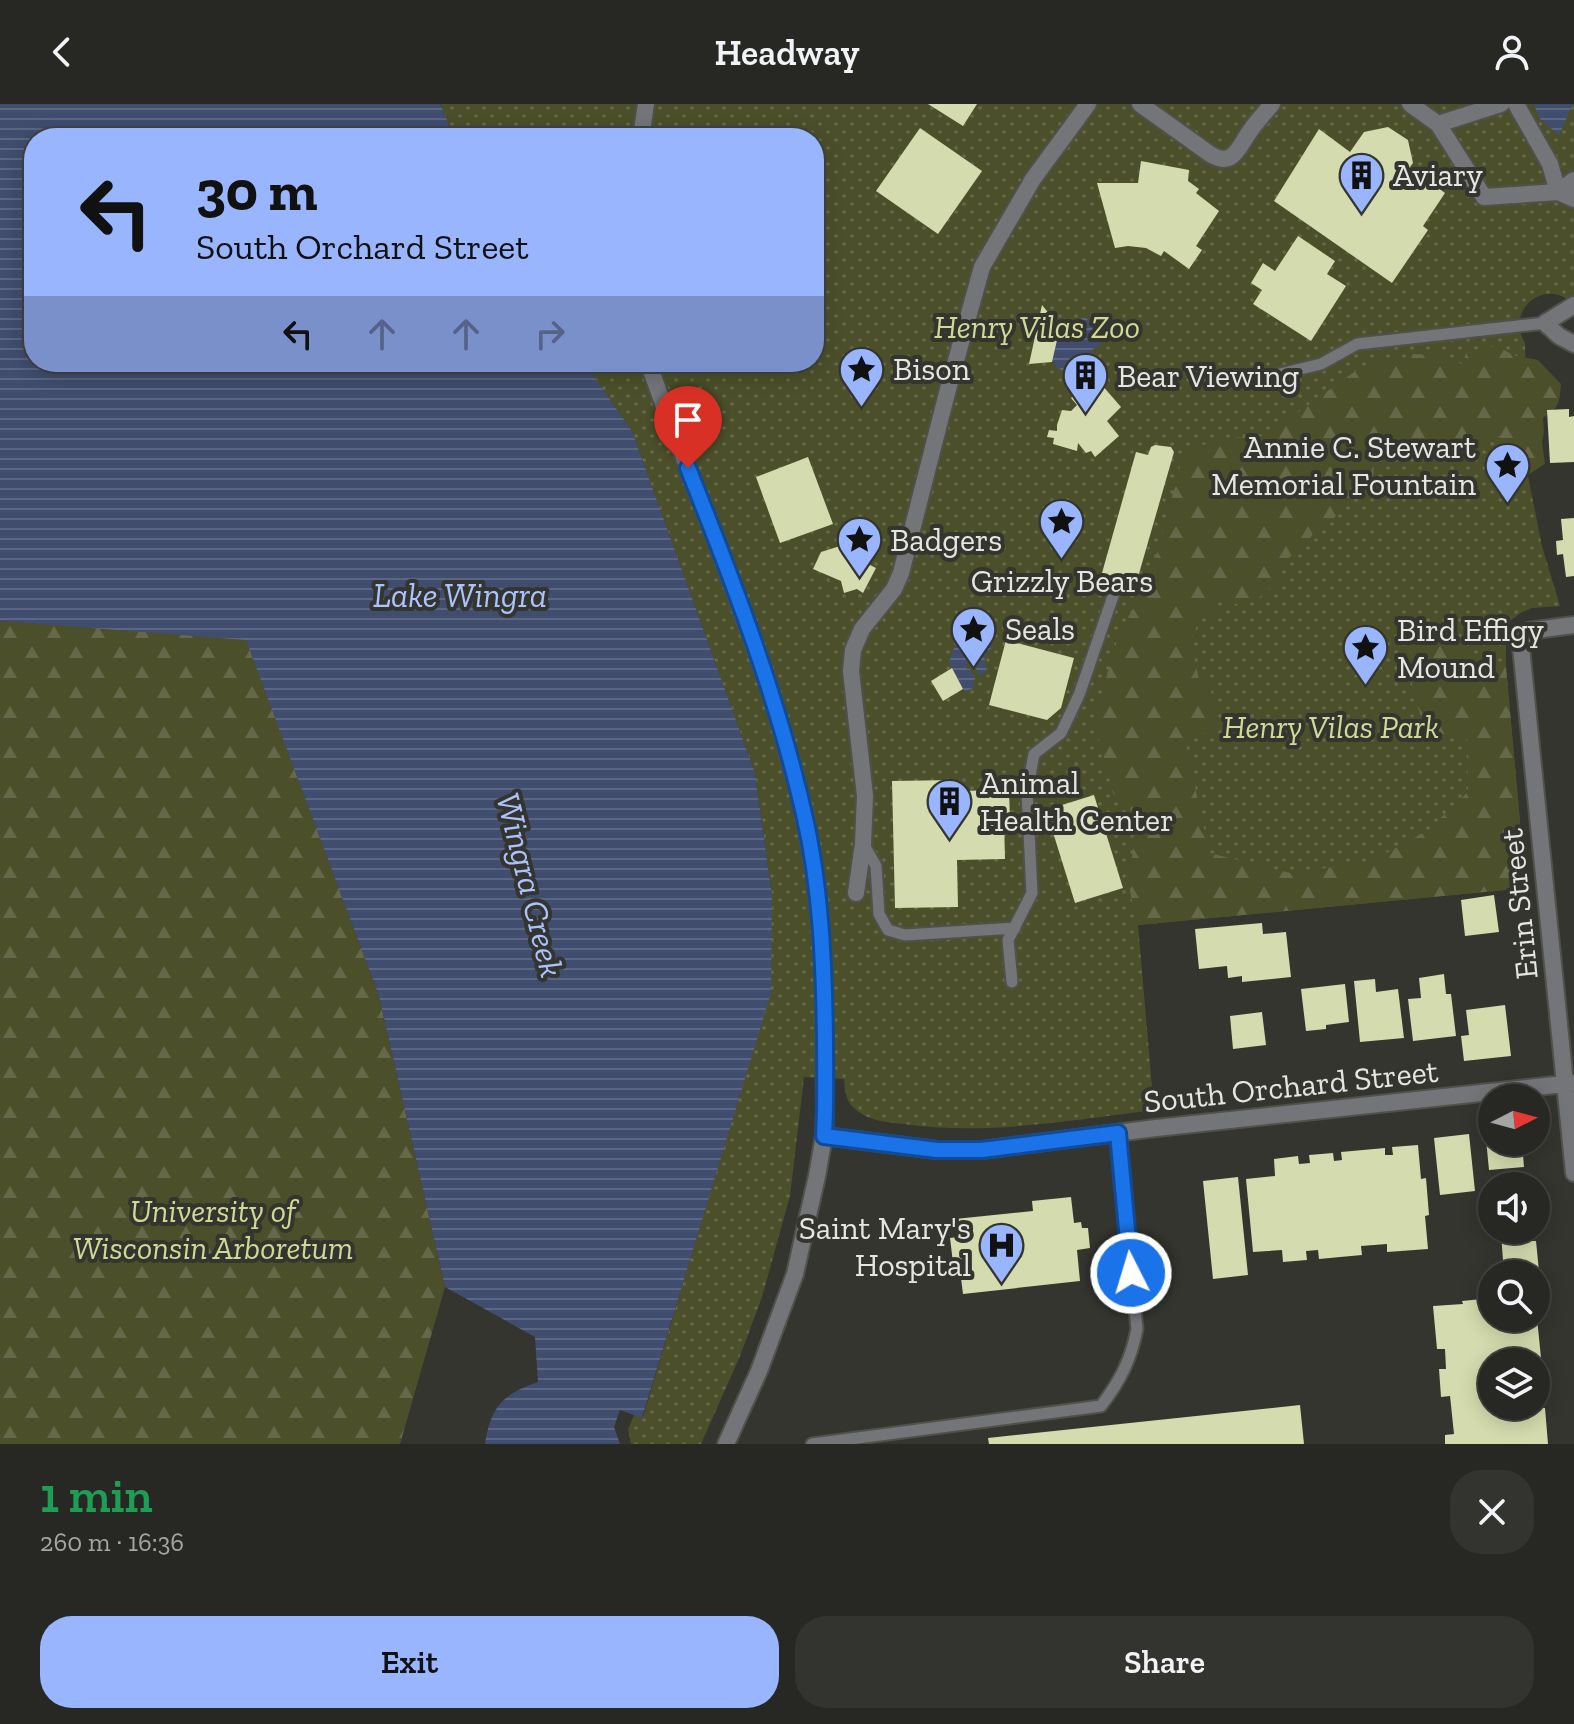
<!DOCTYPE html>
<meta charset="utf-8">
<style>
body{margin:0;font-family:"Zilla Slab",serif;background:#333430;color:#f1f3f6;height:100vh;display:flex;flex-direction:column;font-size:30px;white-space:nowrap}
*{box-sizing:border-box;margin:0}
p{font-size:26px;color:#a4a6a6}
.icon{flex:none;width:44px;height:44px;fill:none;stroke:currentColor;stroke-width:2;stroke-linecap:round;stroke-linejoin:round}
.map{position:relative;height:1340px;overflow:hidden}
.details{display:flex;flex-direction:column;background:#272823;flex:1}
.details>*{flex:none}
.hud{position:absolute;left:24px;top:24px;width:800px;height:244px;border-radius:32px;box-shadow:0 4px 20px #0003,0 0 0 2px #434441;background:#99b5fd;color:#111;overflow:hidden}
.needle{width:52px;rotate:84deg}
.buttons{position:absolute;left:1478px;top:980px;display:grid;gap:16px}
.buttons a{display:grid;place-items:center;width:72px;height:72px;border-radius:50%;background:#272823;box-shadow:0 4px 20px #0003,0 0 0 2px #434441;font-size:40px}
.pin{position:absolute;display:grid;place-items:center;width:68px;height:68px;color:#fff;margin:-82px -34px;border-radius:50% 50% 50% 0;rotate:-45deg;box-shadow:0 0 8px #0007}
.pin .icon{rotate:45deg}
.me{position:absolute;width:88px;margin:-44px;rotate:355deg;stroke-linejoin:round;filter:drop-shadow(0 0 6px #0008)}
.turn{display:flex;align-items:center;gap:28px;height:168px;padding:0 40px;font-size:36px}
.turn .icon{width:104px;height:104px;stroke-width:2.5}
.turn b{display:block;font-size:56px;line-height:68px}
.lanes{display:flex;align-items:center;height:76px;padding:0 40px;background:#0003;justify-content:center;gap:40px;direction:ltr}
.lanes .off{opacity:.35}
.round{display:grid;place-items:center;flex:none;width:84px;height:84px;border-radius:32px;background:#333430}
.head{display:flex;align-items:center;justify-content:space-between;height:136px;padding:0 40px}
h1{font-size:48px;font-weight:600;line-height:60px;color:#1e9e55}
.action{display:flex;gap:16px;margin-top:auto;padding:16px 40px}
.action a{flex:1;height:92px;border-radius:32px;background:#99b5fd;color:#111;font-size:32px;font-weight:600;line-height:92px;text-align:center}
.action a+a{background:#333430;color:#f1f3f6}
header{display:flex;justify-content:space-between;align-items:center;height:104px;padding:0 40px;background:#272823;font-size:36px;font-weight:600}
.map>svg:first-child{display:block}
</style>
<header><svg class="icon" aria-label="back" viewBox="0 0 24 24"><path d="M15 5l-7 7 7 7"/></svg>Headway<svg class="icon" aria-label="person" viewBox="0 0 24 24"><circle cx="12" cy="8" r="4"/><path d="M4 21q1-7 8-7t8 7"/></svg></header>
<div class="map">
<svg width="1574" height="1340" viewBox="0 0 1574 1340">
<defs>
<pattern id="grass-dots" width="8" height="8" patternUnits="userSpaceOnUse" patternTransform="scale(2)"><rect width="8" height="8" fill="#4b502a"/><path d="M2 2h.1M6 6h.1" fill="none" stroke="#656949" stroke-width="1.8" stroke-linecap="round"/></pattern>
<pattern id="forest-firs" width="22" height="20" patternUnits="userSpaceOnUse" patternTransform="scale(2)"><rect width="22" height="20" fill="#4b502a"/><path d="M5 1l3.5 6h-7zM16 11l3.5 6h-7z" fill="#656949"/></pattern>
<pattern id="water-rules" width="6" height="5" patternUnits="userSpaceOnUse" patternTransform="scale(2)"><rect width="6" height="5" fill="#404d6f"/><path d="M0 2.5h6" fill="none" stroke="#5b6683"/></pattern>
</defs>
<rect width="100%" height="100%" fill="#34352f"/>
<path fill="url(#grass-dots)" d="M440,0H1574V201C1548,172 1504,204 1525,239L1528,372L1542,442L1560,502L1532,504L1522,508L1510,517L1506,524V563L1526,784L1138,821L1154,1006C1071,1016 987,1032 904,1020C885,1018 867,1017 853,1003C845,996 845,985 844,975L804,973L790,1092L762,1193L740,1252L701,1340H631L628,1325L634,1311L643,1313L749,958L772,792L755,669L632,327L584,258H814V34H455Z"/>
<path fill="url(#forest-firs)" d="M1497,242L1513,251L1538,256L1561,280C1559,299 1560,303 1543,314L1544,327L1542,338L1545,360L1520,376H1506L1496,349L1502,341L1501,332H1493L1479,338L1440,345L1430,334L1421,345C1399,348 1395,346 1389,325L1375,330L1373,374L1328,420L1317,423L1304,444L1282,458L1278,477L1255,497L1241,501L1224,497L1214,492L1212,501L1215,507L1213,513L1195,514L1198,519L1192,533L1181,536L1194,552L1199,576L1207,579L1212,586L1209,594L1217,595L1218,603L1213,614L1216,626L1185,635L1209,749L1290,769L1370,758L1427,727L1468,688L1467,634L1443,630L1420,610L1408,564L1413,533L1442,529L1475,556L1506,563L1526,784L1138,821L1128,779L1138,713L1113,689L1094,616L1120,526L1148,482L1183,352L1215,335L1265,332L1357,266L1384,253L1401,260L1412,250L1427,251L1446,249L1453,257L1462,260L1467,247Z
M0,517L246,535L379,892L445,1183L400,1340H0Z"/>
<path fill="url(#water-rules)" d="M0,0H440L455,34H34V258H584L632,327L755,669L772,792L771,889L642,1314L620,1306L614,1323L620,1340H485C491,1302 503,1290 538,1278L535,1233L445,1183L379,892L246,536L0,517Z
M1534,0H1573L1559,31L1540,15Z
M1082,213C1094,216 1103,230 1100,242L1092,245V258L1095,273L1082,284L1052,258L1059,227L1066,228L1079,221Z
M973,513L990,527L993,543C985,548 982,556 987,565L982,571H979L975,562L977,559L976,556H971L965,562L967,565H970L975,574L973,584L965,588L949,558L960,526L957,515Z"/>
<path fill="#d4dbae" d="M928,0H977L963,22Z
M1388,23L1408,36L1413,59L1410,63L1445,89L1423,122L1428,126L1392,179L1274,97L1319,25L1350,48L1364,28Z
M920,24L982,67L938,130L876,87Z
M1141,57L1189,66L1188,77L1199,85L1196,89L1219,107L1196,142L1202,146L1189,165L1164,147L1161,152L1146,144L1128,142L1115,144L1097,79H1138Z
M1298,132L1335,157L1327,170L1346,182L1311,237L1253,200L1262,186L1251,179L1263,159L1275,167Z
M1042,201L1060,223L1052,258L1029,260Z
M1095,273L1121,303L1107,317L1119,332L1095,353L1091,347L1086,349L1078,339L1077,347L1053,340L1054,334L1047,333L1049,326L1057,327V321L1062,306L1071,307L1077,301L1071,294Z
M1569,305V313L1574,312V358L1550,359L1547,306Z
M1155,341L1171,343L1174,348L1136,480L1102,469L1136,348L1148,351L1151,343Z
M808,353L833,420L780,439L756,373Z
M1574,414V472L1566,473L1563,450L1557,451L1556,437L1563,436L1561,415Z
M840,442L842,451L853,456L854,453L876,464L863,489L857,485L844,489L841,477L813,465L821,448Z
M1006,536L1074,554L1061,604L1047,616L989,601Z
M952,564L963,585L943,597L931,577Z
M955,676V687L1009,686L1010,716H1004L1005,755L957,756L958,803L895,804L892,677Z
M1094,691L1123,784L1075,799L1046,706Z
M1494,791L1499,828L1465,832L1461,796Z
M1262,819L1263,830L1286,828L1291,873L1242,878V872L1228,874L1227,862L1199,865L1195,825Z
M1444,870L1446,890H1451L1456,932L1413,937L1408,895L1421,894L1419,874Z
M1375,875L1376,888L1398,885L1404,934L1360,938L1354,877Z
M1345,880L1349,918L1326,921V925L1306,927L1301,885Z
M1505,901L1511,952L1464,957L1461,932L1469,931L1466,906Z
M1262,908L1266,941L1233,945L1230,912Z
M1492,1024V1038H1522L1524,1063L1489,1066L1485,1025Z
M1469,1030L1475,1087L1440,1091L1434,1034Z
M1418,1041L1421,1075L1426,1074L1429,1111L1425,1112L1428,1145L1387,1148V1140L1361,1142L1362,1151L1319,1155L1318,1146L1306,1147L1307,1156L1283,1158L1282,1146L1253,1148L1246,1075L1275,1072L1274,1055L1298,1052L1299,1060L1310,1059L1309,1051L1333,1049L1334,1057L1342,1056L1341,1048L1385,1044V1051H1393L1392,1043Z
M1238,1073L1248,1171L1213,1175L1203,1077Z
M1071,1093L1074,1119L1081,1118L1082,1124H1088L1090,1144L1077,1146L1080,1177L963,1190L960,1166L954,1167L950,1134L957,1133L955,1115L1033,1107L1032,1097Z
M1492,1104V1119L1484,1120L1483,1105Z
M1530,1126L1532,1137H1536L1540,1177H1536V1170H1504L1501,1129Z
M1492,1194V1214H1537L1541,1254L1533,1255V1258H1492V1302H1537V1304H1545L1548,1340H1445V1331L1454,1330L1450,1292L1441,1293L1439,1265H1446L1445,1245H1437L1433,1202L1463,1200L1462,1197Z
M1536,1263H1541L1543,1288L1536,1289Z
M1300,1301L1304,1340H989L988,1334Z"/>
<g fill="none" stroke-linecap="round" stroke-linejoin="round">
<defs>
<path id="lane" d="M1255,276L1321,260L1357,240L1545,219
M864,741L876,762L879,810L888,826L905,831L1015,824
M1012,878L1008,836L1032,789L1027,688L1034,650L1061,629L1079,591L1113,492
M812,1340L1101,1302C1120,1277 1131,1256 1137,1225L1118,1029"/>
<path id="street" d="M1140,0L1210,50C1232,64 1238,45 1248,30C1255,19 1264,10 1272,0
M1410,0L1438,20L1484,93L1558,88L1574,95
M1516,0L1550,60L1558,88L1574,76
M1438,20L1501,0
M641,34L646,0
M1574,201L1545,219L1559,232L1574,240
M648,258L665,305L722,452L770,585L805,711L816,779L822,840L824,889L825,1010L824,1032L817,1072L795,1170L759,1267L726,1340
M1574,521L1528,527L1521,536V543L1574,1069
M856,789L863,740L865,692L851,567L853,546L862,525L894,485L901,469L947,289L982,163L1033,75L1088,0
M824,1032L937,1046H982L1156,1024L1574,979"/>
</defs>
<use href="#lane" stroke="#50514b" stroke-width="15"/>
<use href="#street" stroke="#50514b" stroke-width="20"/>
<use href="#lane" stroke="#747578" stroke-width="11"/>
<use href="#street" stroke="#747578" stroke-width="16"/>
</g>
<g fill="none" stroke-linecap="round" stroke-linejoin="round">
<defs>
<path id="route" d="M688,364C733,477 777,591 804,710C821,783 824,860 825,934C825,967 826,999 824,1032L937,1046H982L1118,1029L1131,1169"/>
</defs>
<use href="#route" stroke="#114b97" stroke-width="20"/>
<use href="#route" stroke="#1a73e8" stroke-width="14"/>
</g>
<defs>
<symbol id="building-pin" viewBox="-11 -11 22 30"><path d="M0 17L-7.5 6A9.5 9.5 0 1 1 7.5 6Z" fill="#99b5fd" stroke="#34352f"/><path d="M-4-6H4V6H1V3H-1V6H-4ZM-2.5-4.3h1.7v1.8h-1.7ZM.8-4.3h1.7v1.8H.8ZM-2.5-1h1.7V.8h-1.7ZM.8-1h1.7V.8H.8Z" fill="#111"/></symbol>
<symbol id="sight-pin" viewBox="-11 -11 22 30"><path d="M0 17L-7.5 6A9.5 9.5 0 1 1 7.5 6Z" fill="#99b5fd" stroke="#34352f"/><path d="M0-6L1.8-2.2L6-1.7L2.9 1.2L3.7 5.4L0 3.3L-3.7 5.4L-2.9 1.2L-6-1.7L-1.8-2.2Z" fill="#111"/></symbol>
<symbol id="hospital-pin" viewBox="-11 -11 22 30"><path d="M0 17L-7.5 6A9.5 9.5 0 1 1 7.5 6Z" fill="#99b5fd" stroke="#34352f"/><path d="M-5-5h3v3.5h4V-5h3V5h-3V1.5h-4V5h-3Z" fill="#111"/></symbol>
</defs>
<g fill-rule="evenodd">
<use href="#building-pin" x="1336" y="46" width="51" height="69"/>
<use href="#sight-pin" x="836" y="240" width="51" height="69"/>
<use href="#building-pin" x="1060" y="246" width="51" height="69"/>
<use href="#sight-pin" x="1482" y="336" width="51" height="69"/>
<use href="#sight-pin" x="1036" y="392" width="51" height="69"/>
<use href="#sight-pin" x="834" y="410" width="51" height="69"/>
<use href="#sight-pin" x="948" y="500" width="51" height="69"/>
<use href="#sight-pin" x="1340" y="518" width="51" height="69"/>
<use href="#building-pin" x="924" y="672" width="51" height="69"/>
<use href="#hospital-pin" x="976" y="1116" width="51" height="69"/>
</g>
<g text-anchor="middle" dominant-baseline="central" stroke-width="8" stroke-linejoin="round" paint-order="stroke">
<g font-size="32" fill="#e5e5e1" stroke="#34352f" text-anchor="start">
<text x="1393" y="71">Aviary</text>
<text x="893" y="265">Bison</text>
<text x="1117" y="272">Bear Viewing</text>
<text x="1476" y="343" text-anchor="end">Annie C. Stewart<tspan x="1476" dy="37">Memorial Fountain</tspan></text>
<text x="890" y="436">Badgers</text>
<text x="1062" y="477" text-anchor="middle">Grizzly Bears</text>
<text x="1005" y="525">Seals</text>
<text x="1397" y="526">Bird Effigy<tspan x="1397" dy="37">Mound</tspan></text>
<text x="980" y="679">Animal<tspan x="980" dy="37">Health Center</tspan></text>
<text x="971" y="1124" text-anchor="end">Saint Mary's<tspan x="971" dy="37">Hospital</tspan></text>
</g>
<g font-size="32" font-style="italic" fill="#d0d995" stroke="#34352f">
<text x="1037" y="223">Henry Vilas Zoo</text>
<text x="1331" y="623">Henry Vilas Park</text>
<text x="213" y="1107">University of<tspan x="213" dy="37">Wisconsin Arboretum</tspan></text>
</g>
<g font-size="32" fill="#e5e5e1" stroke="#34352f">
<text transform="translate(1519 800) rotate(-96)">Erin Street</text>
<text transform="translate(1291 982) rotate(-6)">South Orchard Street</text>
</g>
<g font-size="34" font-style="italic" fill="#aac2ff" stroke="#34352f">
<text x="460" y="491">Lake Wingra</text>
<text transform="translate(530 781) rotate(76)">Wingra Creek</text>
</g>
</g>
</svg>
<div class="buttons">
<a><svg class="needle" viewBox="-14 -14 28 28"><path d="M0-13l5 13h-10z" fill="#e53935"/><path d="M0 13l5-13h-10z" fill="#a4a6a6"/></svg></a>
<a><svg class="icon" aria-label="sound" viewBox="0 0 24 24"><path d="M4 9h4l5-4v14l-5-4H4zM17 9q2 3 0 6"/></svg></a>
<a><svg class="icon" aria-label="search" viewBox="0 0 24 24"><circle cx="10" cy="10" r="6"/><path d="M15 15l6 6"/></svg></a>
<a><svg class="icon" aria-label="layers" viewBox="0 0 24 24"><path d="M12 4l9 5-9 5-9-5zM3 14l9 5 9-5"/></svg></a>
</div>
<div class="pin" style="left:688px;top:364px;background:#d93025"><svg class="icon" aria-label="arrive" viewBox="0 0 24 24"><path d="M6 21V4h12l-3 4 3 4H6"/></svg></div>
<svg class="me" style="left:1131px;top:1169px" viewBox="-20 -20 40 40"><circle r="17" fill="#1a73e8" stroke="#fff" stroke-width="3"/><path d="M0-11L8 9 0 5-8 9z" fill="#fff"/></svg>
<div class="hud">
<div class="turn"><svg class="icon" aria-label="left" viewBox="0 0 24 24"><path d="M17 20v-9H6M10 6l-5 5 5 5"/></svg><div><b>30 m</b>South Orchard Street</div></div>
<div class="lanes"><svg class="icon" aria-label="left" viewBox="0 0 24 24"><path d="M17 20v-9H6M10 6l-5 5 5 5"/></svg><svg class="icon off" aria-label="ahead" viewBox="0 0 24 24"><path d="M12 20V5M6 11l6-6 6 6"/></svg><svg class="icon off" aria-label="ahead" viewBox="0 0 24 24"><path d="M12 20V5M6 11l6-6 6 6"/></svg><svg class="icon off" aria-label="right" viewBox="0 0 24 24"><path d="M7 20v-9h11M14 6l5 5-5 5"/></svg></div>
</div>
</div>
<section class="details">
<div class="head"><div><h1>1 min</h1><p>260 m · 16:36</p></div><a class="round"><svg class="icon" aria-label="close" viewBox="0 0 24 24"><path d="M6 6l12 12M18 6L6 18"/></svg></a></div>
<div class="action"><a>Exit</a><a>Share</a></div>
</section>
